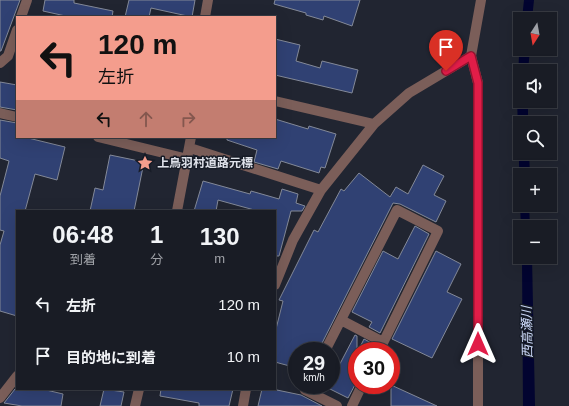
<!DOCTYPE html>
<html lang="ja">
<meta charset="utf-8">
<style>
body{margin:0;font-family:Helvetica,"Noto Sans JP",sans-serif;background:#262932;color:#f1f3f6;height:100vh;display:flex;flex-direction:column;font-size:15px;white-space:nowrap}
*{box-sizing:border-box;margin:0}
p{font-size:13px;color:#9fa1a7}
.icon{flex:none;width:22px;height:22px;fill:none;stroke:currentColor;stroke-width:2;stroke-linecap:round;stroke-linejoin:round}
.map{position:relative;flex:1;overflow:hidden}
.sheet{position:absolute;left:16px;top:210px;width:260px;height:180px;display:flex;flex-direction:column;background:#191c25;border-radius:0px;box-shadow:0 4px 16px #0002,0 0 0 1px #373a42}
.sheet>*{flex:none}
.top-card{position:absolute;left:16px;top:16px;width:260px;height:122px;border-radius:0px;box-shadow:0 4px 16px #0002,0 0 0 1px #373a42;background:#f49d8d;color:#111;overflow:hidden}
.needle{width:26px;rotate:191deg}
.controls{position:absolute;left:513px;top:12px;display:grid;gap:8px}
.controls a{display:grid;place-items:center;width:44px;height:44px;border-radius:0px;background:#191c25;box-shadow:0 4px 16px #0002,0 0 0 1px #373a42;font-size:20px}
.speed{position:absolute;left:288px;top:342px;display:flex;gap:8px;font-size:20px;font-weight:700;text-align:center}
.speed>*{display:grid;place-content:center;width:52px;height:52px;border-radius:50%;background:#191c25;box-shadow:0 4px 16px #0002,0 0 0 1px #373a42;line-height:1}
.speed small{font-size:10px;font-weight:400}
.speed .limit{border:6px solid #d22;background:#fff;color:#111}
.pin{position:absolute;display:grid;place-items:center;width:34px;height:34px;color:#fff;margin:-41px -17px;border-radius:50% 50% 50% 0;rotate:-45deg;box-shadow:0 0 4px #0007}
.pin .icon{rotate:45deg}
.me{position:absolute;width:44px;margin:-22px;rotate:0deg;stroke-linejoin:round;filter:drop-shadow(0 0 3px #0008)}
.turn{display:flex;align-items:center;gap:14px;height:84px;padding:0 16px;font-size:18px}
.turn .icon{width:52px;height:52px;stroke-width:2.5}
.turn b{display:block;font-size:28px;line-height:34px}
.lanes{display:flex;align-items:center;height:38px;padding:0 16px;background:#0003;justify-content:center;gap:20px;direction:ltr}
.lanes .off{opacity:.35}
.eta{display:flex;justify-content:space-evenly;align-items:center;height:68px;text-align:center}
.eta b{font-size:24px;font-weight:600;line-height:28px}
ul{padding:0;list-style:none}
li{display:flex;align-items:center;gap:12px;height:52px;padding:0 16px}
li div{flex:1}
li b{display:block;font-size:15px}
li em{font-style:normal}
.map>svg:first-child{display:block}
</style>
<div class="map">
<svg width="569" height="406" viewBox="0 0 569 406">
<rect width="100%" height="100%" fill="#212531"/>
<path fill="#020430" d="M524,0H534L532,19H522Z
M520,35V49H530L528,71H520V101H528V123H520V153H529L530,175H520V194L517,98Z
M520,205H529L530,227H521Z
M522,257H532L535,406H523Z"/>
<path fill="#304173" stroke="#838998" d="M0,0H20L1,51H0Z
M45,0H74V3L113,11L112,17H70L43,11Z
M129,0H195L192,17L151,8L149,17H125Z
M275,0H360L352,26L324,16L323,20L306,15V13L274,4Z
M275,39L300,45L296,61L320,68L322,61L358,70L352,93L275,75Z
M0,82L17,85V110L0,107Z
M275,119L308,129L309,126L336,134L325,168L321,167L319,173L281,161L278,169L254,162L257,150L227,140V137H275Z
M0,120L17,123V137H24L65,147L57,180L35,174L25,211H17V316L0,311V245L4,231L0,230V196L9,161L0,158Z
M110,155L144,162L134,211H90L95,188L103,190Z
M423,165L444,176L434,195L446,201L436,222L400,204L393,203L318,351H297V368L275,362V333L283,301L279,300L314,230L318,232L341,189L344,191L359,173L390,197L396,187L408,194Z
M203,181L250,194L251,191L279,199L282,189L298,194L296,203L305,206L302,211H291L279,256H275V211H258L218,200L216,211H194Z
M415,226L429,234L380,333L369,327L372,322L352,312L383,251L398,259Z
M436,251L461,264L447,292L462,299L432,358L392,339Z
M355,335L357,336V381L348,398L328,388L331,385V381Z
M364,339L375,345L372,351H358Z
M391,385L437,406H391Z
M15,389H42L63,394L61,406H22L4,403Z
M104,389L124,392L121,406H100Z
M161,389H233L229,406H199V403L160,396Z
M262,389H272L301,395L322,406H258Z"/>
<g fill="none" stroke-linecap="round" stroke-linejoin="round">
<path stroke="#7b5e59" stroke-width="10" d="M21,17L27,0
M205,17L208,0
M0,63L8,56L17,30
M275,101L374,124L409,93L471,56
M0,113L17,117
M98,137L188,159
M190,148L321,190
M177,211L191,137
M275,285L293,240L321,190L374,124
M341,320L383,342
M325,351L397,210L438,231L379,351
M308,385L305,390L337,406
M0,398L17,376
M135,406L139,389
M243,406L246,389
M352,406L362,385
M478,406V83L471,56L481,0"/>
</g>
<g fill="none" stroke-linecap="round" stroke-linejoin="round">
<defs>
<path id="route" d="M446,71L471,56L478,83V344"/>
</defs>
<use href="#route" stroke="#92132f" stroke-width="10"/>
<use href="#route" stroke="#e11d48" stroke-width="7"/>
</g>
<defs>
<symbol id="sight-bare" viewBox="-9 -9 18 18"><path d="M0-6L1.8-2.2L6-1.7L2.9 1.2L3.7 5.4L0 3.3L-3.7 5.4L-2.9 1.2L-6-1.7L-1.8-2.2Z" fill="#f49d8d" stroke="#171c27" stroke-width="2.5" paint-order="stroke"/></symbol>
</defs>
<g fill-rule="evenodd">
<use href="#sight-bare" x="134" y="152" width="22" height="22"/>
</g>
<g text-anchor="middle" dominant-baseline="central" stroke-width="3" stroke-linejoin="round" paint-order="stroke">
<g font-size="12" font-weight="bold" fill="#dfe2ea" stroke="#171c27" text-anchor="start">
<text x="157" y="163">上鳥羽村道路元標</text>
</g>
<g font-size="13" font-style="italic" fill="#cad7f7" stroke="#171c27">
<text transform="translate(527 332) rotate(-91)">西高瀬川</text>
</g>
</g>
</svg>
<div class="controls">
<a><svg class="needle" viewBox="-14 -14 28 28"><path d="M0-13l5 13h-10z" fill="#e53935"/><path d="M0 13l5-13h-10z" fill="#9fa1a7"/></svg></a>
<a><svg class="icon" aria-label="sound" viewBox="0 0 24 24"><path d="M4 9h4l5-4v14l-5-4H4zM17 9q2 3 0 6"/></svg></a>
<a><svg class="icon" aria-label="search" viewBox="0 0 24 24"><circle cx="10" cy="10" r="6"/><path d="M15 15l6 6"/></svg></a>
<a>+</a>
<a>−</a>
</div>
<div class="speed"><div>29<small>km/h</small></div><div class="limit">30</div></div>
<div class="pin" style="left:446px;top:71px;background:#d93025"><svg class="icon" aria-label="arrive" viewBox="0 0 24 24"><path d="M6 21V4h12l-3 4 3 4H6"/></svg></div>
<svg class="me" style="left:478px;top:344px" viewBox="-20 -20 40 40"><path d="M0-17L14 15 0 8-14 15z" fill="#e11d48" stroke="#fff" stroke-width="4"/></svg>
<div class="top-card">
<div class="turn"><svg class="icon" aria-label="left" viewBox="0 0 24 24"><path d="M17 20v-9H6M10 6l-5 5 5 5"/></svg><div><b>120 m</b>左折</div></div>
<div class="lanes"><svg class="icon" aria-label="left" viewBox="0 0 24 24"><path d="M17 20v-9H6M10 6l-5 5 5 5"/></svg><svg class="icon off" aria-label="ahead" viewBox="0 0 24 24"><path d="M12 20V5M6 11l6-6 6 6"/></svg><svg class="icon off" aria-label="right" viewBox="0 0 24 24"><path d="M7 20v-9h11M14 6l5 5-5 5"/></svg></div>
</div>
<section class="sheet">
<div class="eta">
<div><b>06:48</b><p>到着</p></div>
<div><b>1</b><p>分</p></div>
<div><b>130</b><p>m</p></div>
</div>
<ul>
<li><svg class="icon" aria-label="left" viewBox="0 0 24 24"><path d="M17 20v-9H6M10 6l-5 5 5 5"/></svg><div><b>左折</b></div><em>120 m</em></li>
<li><svg class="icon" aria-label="arrive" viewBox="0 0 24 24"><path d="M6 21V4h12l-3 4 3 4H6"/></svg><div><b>目的地に到着</b></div><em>10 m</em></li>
</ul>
</section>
</div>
